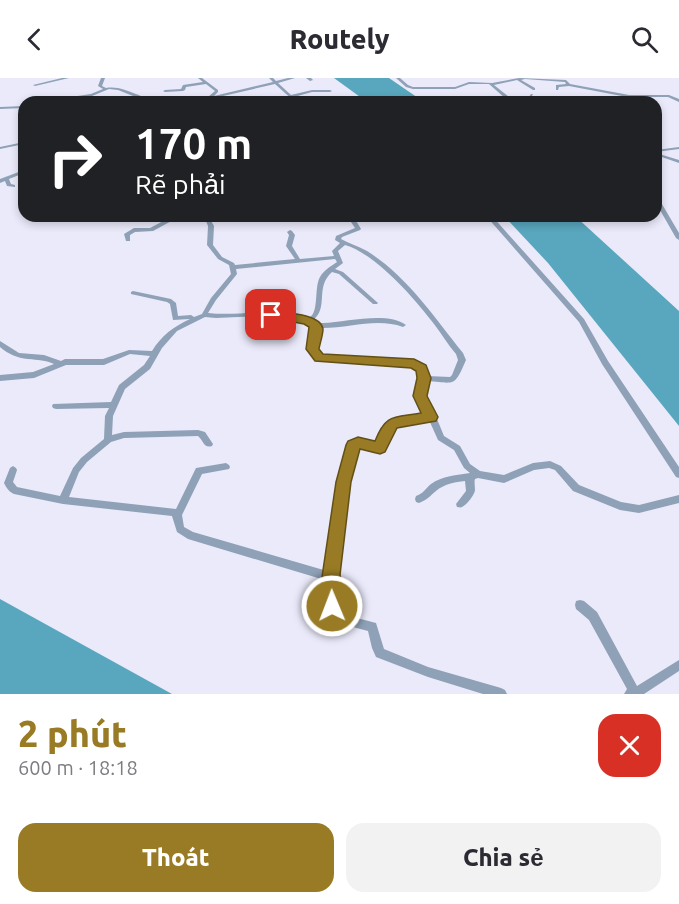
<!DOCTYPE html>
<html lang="vi">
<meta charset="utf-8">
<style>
body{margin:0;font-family:Ubuntu,sans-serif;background:#f2f2f3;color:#2b2b33;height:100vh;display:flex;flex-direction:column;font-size:22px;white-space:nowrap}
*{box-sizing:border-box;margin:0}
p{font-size:20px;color:#7c7c81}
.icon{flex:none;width:33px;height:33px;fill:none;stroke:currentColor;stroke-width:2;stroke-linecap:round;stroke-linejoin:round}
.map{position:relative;height:616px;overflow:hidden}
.drawer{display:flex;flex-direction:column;background:#fff;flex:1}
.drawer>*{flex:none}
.banner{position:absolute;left:18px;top:18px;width:644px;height:126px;border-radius:18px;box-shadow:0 3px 9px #0003;background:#202124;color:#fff;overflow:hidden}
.pin{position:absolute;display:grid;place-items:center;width:51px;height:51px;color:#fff;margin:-26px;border-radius:12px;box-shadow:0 3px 9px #0006}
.me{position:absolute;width:66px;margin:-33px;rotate:359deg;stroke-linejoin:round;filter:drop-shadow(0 0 4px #0008)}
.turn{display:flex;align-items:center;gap:21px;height:126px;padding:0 18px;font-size:27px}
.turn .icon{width:78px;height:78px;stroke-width:2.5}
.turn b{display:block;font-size:42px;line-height:51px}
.round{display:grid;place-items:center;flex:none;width:63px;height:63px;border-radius:18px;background:#f2f2f3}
.head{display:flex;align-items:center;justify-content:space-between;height:102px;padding:0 18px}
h1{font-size:36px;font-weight:800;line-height:45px;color:#987b24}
.primary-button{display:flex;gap:12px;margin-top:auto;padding:12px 18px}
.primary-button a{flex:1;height:69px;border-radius:18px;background:#987b24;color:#fff;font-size:24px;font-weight:800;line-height:69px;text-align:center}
.primary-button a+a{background:#f2f2f3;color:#2b2b33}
header{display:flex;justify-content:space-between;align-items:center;height:78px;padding:0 18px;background:#fff;font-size:27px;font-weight:800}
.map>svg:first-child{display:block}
</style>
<header><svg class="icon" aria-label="back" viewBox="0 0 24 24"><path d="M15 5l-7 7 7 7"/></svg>Routely<svg class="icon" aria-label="search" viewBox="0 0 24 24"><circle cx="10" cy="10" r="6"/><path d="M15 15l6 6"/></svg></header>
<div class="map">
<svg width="679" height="616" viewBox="0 0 679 616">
<rect width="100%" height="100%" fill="#eaeafb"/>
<path fill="#59a7be" d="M334,0H389L424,24H367Z
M504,138H575L679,233V348L548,185Z
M0,521L172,616H0Z"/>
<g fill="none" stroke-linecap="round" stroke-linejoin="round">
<path fill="#8fa1b6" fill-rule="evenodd" d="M62,0H69L35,8L33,7Z
M101,0H105L102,8L106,10C119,8 130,14 141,18L143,24H139L138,20L118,12L109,11L92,18L48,24H37L91,16L103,11L98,8Z
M198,0H202L218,12V14L214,18L273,4L269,0H273L276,3L288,0H295L278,5L291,17L312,12H330L332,13L330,14H312L294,19L299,24H295L275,6L210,21L207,24H202L215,13L206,6L186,9L185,12L183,13L165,14L163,13L165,12L181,11L183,7L203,4Z
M306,0H311L313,2L310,3Z
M396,0H400L408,7L413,9H455L469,4L492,5L519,0L566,2L570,6L629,17H669L679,21V24L668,19H631L632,24H628L627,19L569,8L559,9L558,12H556V7L566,6L565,4L525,1L521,2L535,10V12H533L517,2L494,7L514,23L528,20L531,16H533L530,22L521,24H477L479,23L506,21L489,6H469L455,11H413L406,9Z
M24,28V30L0,31V29Z
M656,38H661V39L656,40Z
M24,64V66L0,71V69Z
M679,69V71L656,74V72Z
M656,75L679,82V85L656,77Z
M24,92V95L9,101L11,106L15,107V109L7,108L5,103L0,105V101Z
M656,119L659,121L679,155V162L676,160L656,125Z
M170,138H187L210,141L214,148L213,167L222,179L234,185L235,187L295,181L286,168L289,157L287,154L290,152L292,153L295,157L292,168L300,181L334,178L332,173L340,165L335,162L336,158L355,150L349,141L352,138H358L355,141L361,151L360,152L342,159L341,161C350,166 358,168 367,173C407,198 434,239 463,275L466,282C454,310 455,305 427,303L424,315L428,329L437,341L444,358L460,368L470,386L480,393L504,397L533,385L550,383L561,388L579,407L621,424L639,427L679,417V425L639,435L620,432L573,413L555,392L549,390L534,392L504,405L478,400L475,401C474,404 475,408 475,412C475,416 467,427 462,429C461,430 459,429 457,429L456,426L466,413L465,403C455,404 444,406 436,413C430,418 427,422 419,425L416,424L415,421L416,418C423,416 426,410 431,406C442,398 457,397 470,395L464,390L454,372L438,362L429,342L395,348L391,351L383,372L380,373L359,368L358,369L348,404L336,498C343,508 336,523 338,535L376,545L384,571L428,589L501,610L505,612L507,616H483L428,599L376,579L372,570L368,553L330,543L327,528L330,505L328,503L188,461L177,454L172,438L63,426L14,416C9,414 6,409 4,405L10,390L13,388L16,390L17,392L13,404L17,409L60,418L73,390L81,380L104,361L105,338L109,330L56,331L53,330L52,328L53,326L111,324L119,307L144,287L150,278L130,276L104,287H66L34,300L0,303V297L33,294L54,286C46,282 38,282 28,281C17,280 8,276 0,269V263L19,275L44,277L61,283L65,281H103L129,272L152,273C162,257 173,249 190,241L173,242L170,226L167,224L131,216V214L133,213L171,221L176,225L178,238L191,237L194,239L202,236L211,220L231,196L229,187L218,181L207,167L208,148L206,143L177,140L153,153L135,154L130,157V163H126L124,156L134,150H150L171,139ZM345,167C376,176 415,221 434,246C442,256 448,267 456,276L458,282L452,297L450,299L427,298L422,285C389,276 355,282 322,278L317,271L319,250C348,251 376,239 403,249L406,247C388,233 346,244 323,245H315L312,243C330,230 314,210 332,194L339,196L373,226H377L378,225L343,194L335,191L343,185L338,173ZM335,181L337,184C330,189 324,192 320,199C314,209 319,234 310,239C307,241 288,235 283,235C258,232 233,238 208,235L216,222L237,196L236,191ZM262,238C282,238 296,238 312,250L309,271L317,282C350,289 384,281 416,289L420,300L416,315L420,330L425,337L390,343L385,347L377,366L358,361L351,365L350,367L340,404L327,493L193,454L184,449L182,437L202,396L229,391L230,389L229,387L226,385L196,390L176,431L69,419L79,394L87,384L111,364L124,360L198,358C203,362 204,371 212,368L213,366L205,354L198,352L124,354L112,357L113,338L125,311L150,291L162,270L177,253L205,239L216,240Z
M486,138H492L584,241L608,283L679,389V400L676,399L602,286L579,244Z
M580,522L584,523L597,534L637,608L679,582V593L644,616H624L627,611L589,542L576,531L575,527L576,523Z"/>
</g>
<path fill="#987b24" stroke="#635017" stroke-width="1.5" d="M271,233C284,235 321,235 323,251C323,257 320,265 319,271L323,276L414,281L426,287L431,300L427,318L438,339L436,343L397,350L385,374L380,376L360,371L351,404L340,497C345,509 343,522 339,534L332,537L326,534C321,522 327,511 322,499L336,404L346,367L348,363L358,359L375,363C386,335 394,340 421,335L413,318L417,300L416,293L411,290L315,283L306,271L309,249L304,246L267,239V234Z"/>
</svg>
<div class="pin" style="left:271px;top:237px;background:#d93025"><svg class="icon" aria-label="arrive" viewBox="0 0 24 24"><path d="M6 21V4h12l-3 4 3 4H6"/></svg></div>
<svg class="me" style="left:332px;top:528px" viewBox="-20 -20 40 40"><circle r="17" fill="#987b24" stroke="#fff" stroke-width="3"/><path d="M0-11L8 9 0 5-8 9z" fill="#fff"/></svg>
<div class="banner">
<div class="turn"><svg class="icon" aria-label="right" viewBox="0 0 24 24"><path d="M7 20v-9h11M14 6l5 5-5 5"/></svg><div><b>170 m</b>Rẽ phải</div></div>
</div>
</div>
<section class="drawer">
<div class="head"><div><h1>2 phút</h1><p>600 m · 18:18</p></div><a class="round" style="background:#d93025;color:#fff"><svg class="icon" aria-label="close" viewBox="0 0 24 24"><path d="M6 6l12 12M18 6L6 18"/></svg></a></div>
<div class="primary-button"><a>Thoát</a><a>Chia sẻ</a></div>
</section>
